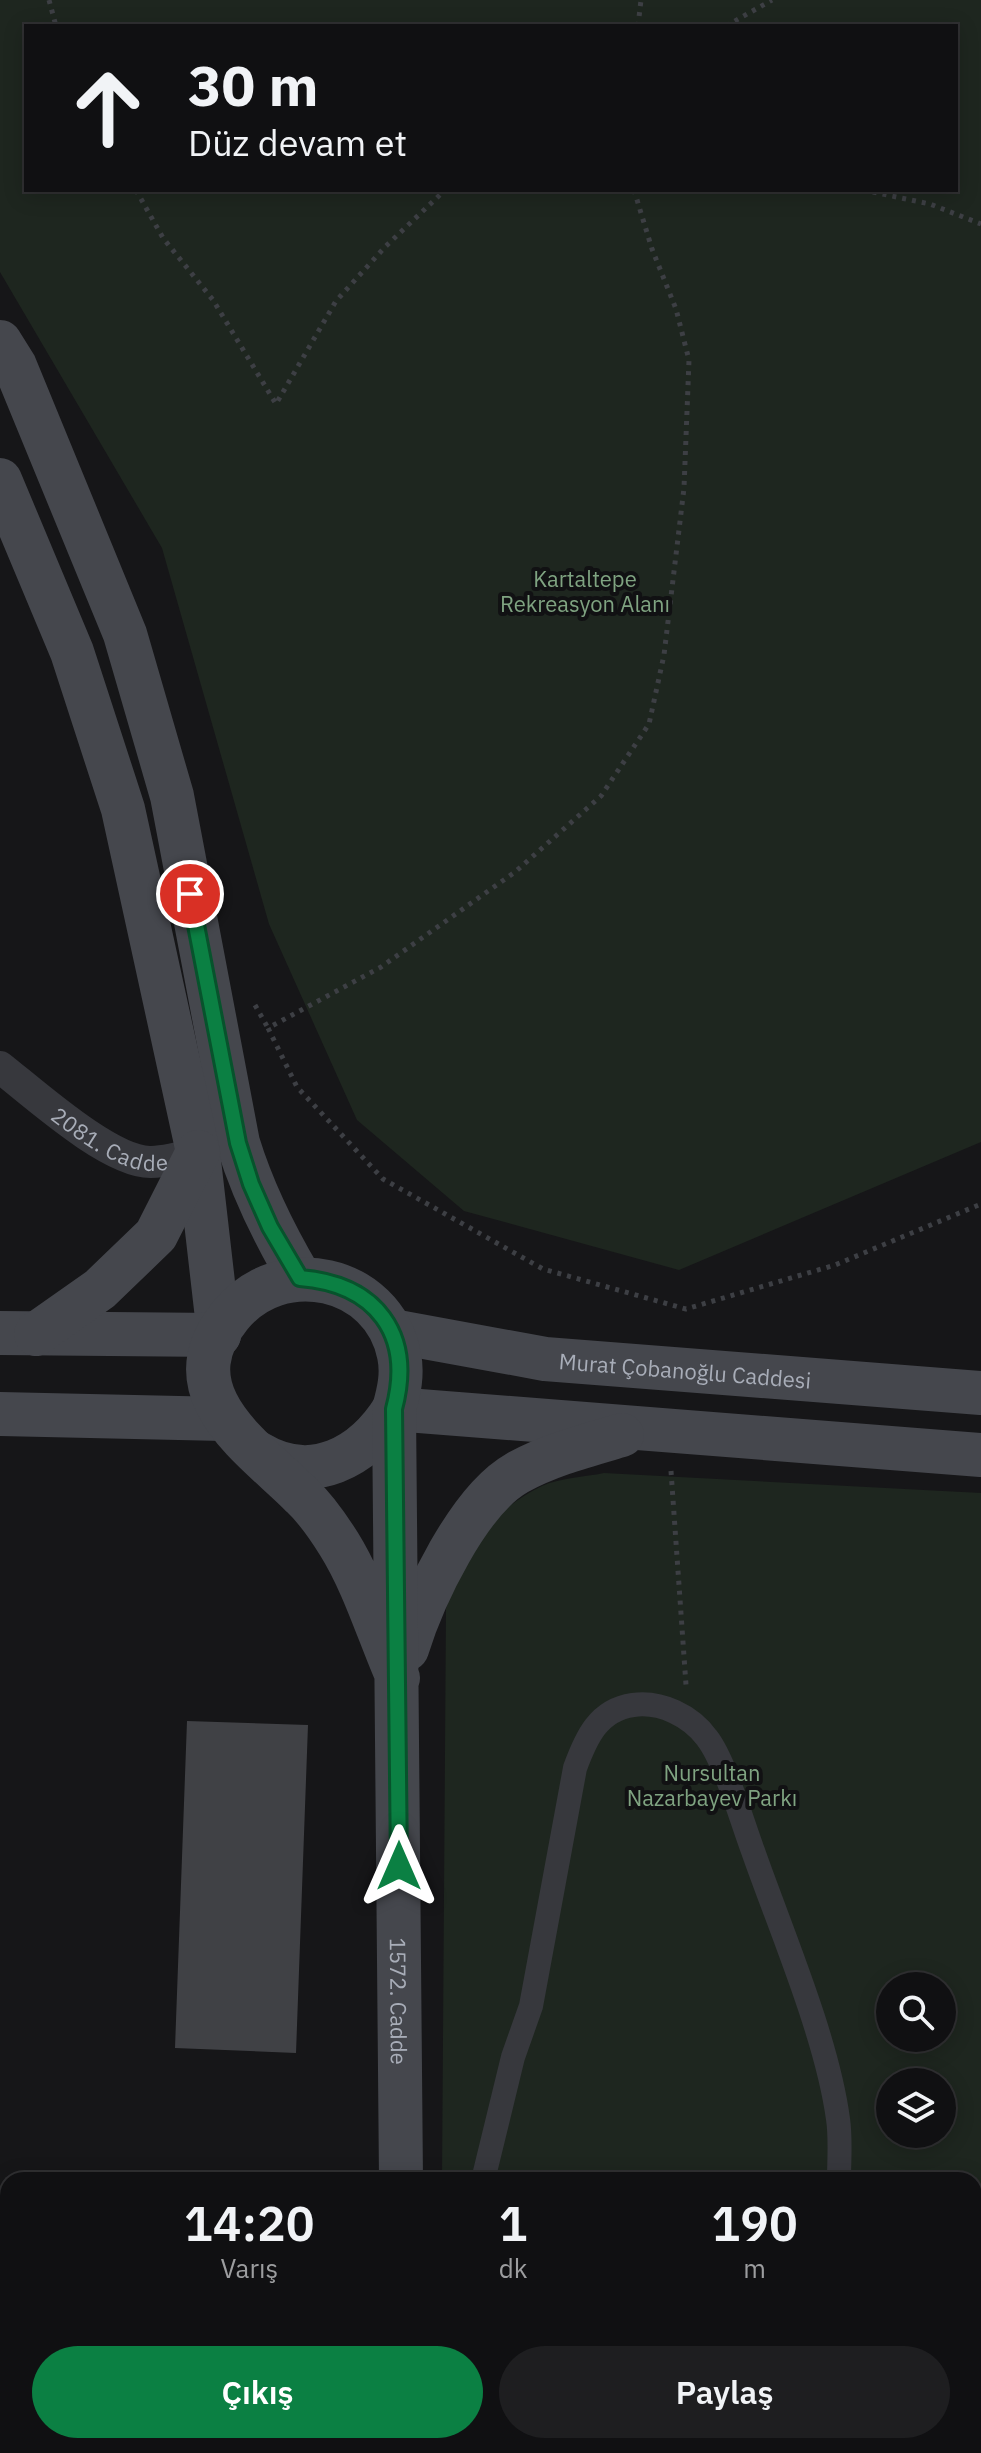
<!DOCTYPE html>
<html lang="tr">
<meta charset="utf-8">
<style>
body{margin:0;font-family:"IBM Plex Sans",sans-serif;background:#1e1e20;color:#f1f3f6;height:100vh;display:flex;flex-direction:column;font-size:30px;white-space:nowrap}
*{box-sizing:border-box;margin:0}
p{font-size:26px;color:#9c9d9f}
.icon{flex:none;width:44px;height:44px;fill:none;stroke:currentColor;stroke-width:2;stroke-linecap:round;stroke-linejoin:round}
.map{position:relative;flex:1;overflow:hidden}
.side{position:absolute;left:0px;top:2172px;width:982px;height:282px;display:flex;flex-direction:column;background:#101012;border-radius:24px 24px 0 0;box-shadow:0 4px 20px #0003,0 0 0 2px #303032}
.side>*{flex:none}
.guide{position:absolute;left:24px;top:24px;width:934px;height:168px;border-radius:0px;box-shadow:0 4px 20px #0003,0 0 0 2px #303032;background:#101012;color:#f1f3f6;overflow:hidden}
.tools{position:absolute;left:876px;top:1972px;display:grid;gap:16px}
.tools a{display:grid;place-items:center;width:80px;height:80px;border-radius:50%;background:#101012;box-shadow:0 4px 20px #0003,0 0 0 2px #303032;font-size:40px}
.pin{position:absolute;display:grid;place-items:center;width:68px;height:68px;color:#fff;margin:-34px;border:4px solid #fff;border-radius:50%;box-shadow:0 2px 8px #0007}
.me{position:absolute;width:88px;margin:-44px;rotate:0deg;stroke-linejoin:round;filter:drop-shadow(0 0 6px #0008)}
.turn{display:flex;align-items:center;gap:28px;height:168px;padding:0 32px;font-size:36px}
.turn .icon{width:104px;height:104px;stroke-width:2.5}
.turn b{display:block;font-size:56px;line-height:68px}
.eta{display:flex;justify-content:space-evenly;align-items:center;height:136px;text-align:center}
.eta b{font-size:48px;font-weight:600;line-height:56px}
.cta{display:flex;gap:16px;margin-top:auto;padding:16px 32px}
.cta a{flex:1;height:92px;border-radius:48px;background:#0b8043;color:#fff;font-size:32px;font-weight:600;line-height:92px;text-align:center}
.cta a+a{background:#1e1e20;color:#f1f3f6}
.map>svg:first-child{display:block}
</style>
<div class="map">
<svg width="981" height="2453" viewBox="0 0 981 2453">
<rect width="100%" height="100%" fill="#161618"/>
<path fill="#1e261f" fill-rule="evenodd" d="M0,0H981V1142L679,1270L464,1211L357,1120L269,924L162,548L0,272ZM26,26H956V190H26Z
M604,1473L981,1493V2453H441V2446H974V2180H442L446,1609C461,1553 489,1512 542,1486C559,1478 585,1477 604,1473ZM890,1986H942V2038H890ZM890,2082H942V2134H890Z"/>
<path fill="#404145" d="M187,1721L308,1725L296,2053L175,2048Z
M166,2446H299V2453H165Z"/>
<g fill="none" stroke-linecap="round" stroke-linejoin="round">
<path stroke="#3d3f44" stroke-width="5" stroke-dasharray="4 6" stroke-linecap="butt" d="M49,0L56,26
M638,26L641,0
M726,26L772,0
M136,190L163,238L213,300L276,404L336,301L385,247L445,190
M634,190L652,249L676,309L689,360L684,488L664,655L649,724L601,796L515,872L381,967L268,1028L297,1087L383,1179L543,1269L686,1309L835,1265L981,1204
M863,190L930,204L981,224
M255,1005L268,1028
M671,1471L686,1685"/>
<path stroke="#37383d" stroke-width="24" d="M483,2180L513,2057L531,2006L575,1768C586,1738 598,1710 633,1705C661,1701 691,1716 707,1738C725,1761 742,1822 753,1851C781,1931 827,2037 838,2119C841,2139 839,2160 839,2180
M511,2446V2453
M835,2453V2446"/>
<path stroke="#37383d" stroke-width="32" id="s1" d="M0,1067C32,1092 110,1163 151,1162C170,1162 193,1154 212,1149"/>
<g stroke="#45474d" stroke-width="44">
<path d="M0,342L15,366L125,634L172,796L238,1143C253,1192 274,1234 300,1278"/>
<path d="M0,480L72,652L123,809L198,1152L219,1335"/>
<path id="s2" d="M392,1331L545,1359L981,1393"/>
<path d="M0,1333L219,1335"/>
<path d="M36,1334L100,1289L156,1235L198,1152"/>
<path d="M394,1409L981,1455"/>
<path d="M0,1414L224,1419"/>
<path d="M258,1453C312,1486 364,1457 394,1409"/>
<path d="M407,1649C423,1597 468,1501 517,1473C549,1455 588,1445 622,1435"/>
<path id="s3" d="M398,1678C379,1635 364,1584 339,1544C329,1528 316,1509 302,1496C256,1449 167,1394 230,1316C280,1253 383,1275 399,1355C403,1374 399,1391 394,1409L401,2180"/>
<path d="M402,2446V2453"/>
</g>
</g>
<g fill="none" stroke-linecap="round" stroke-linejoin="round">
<defs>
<path id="route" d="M190,894L238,1143L251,1184L270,1227L300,1278C376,1284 414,1334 394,1409L399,1866"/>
</defs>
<use href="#route" stroke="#07532c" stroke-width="20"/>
<use href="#route" stroke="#0b8043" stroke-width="14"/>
</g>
<g text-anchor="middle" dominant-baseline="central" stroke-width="8" stroke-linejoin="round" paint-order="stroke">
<g font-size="22" fill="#7fa381" stroke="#111113">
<text x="585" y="578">Kartaltepe<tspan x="585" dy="25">Rekreasyon Alanı</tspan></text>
<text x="712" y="1772">Nursultan<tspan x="712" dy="25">Nazarbayev Parkı</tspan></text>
</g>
<g font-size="22" fill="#a8adb8" stroke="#111113">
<text stroke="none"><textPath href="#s1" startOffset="134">2081. Cadde</textPath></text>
<text stroke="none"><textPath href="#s2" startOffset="296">Murat Çobanoğlu Caddesi</textPath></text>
<text stroke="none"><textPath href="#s3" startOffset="1292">1572. Cadde</textPath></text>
</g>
</g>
</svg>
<div class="tools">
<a><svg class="icon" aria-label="search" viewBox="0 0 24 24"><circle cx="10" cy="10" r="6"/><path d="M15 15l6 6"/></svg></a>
<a><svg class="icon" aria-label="layers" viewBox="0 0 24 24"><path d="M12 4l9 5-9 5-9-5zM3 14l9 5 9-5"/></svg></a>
</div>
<div class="pin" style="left:190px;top:894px;background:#d93025"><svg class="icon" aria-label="arrive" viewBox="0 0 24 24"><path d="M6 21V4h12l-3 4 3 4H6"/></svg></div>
<svg class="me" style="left:399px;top:1866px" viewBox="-20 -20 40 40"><path d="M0-17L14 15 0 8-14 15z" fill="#0b8043" stroke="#fff" stroke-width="4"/></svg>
<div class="guide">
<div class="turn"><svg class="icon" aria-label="ahead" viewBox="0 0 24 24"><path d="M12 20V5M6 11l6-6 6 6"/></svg><div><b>30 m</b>Düz devam et</div></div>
</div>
<section class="side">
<div class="eta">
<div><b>14:20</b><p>Varış</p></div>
<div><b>1</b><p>dk</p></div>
<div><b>190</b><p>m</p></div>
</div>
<div class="cta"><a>Çıkış</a><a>Paylaş</a></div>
</section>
</div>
